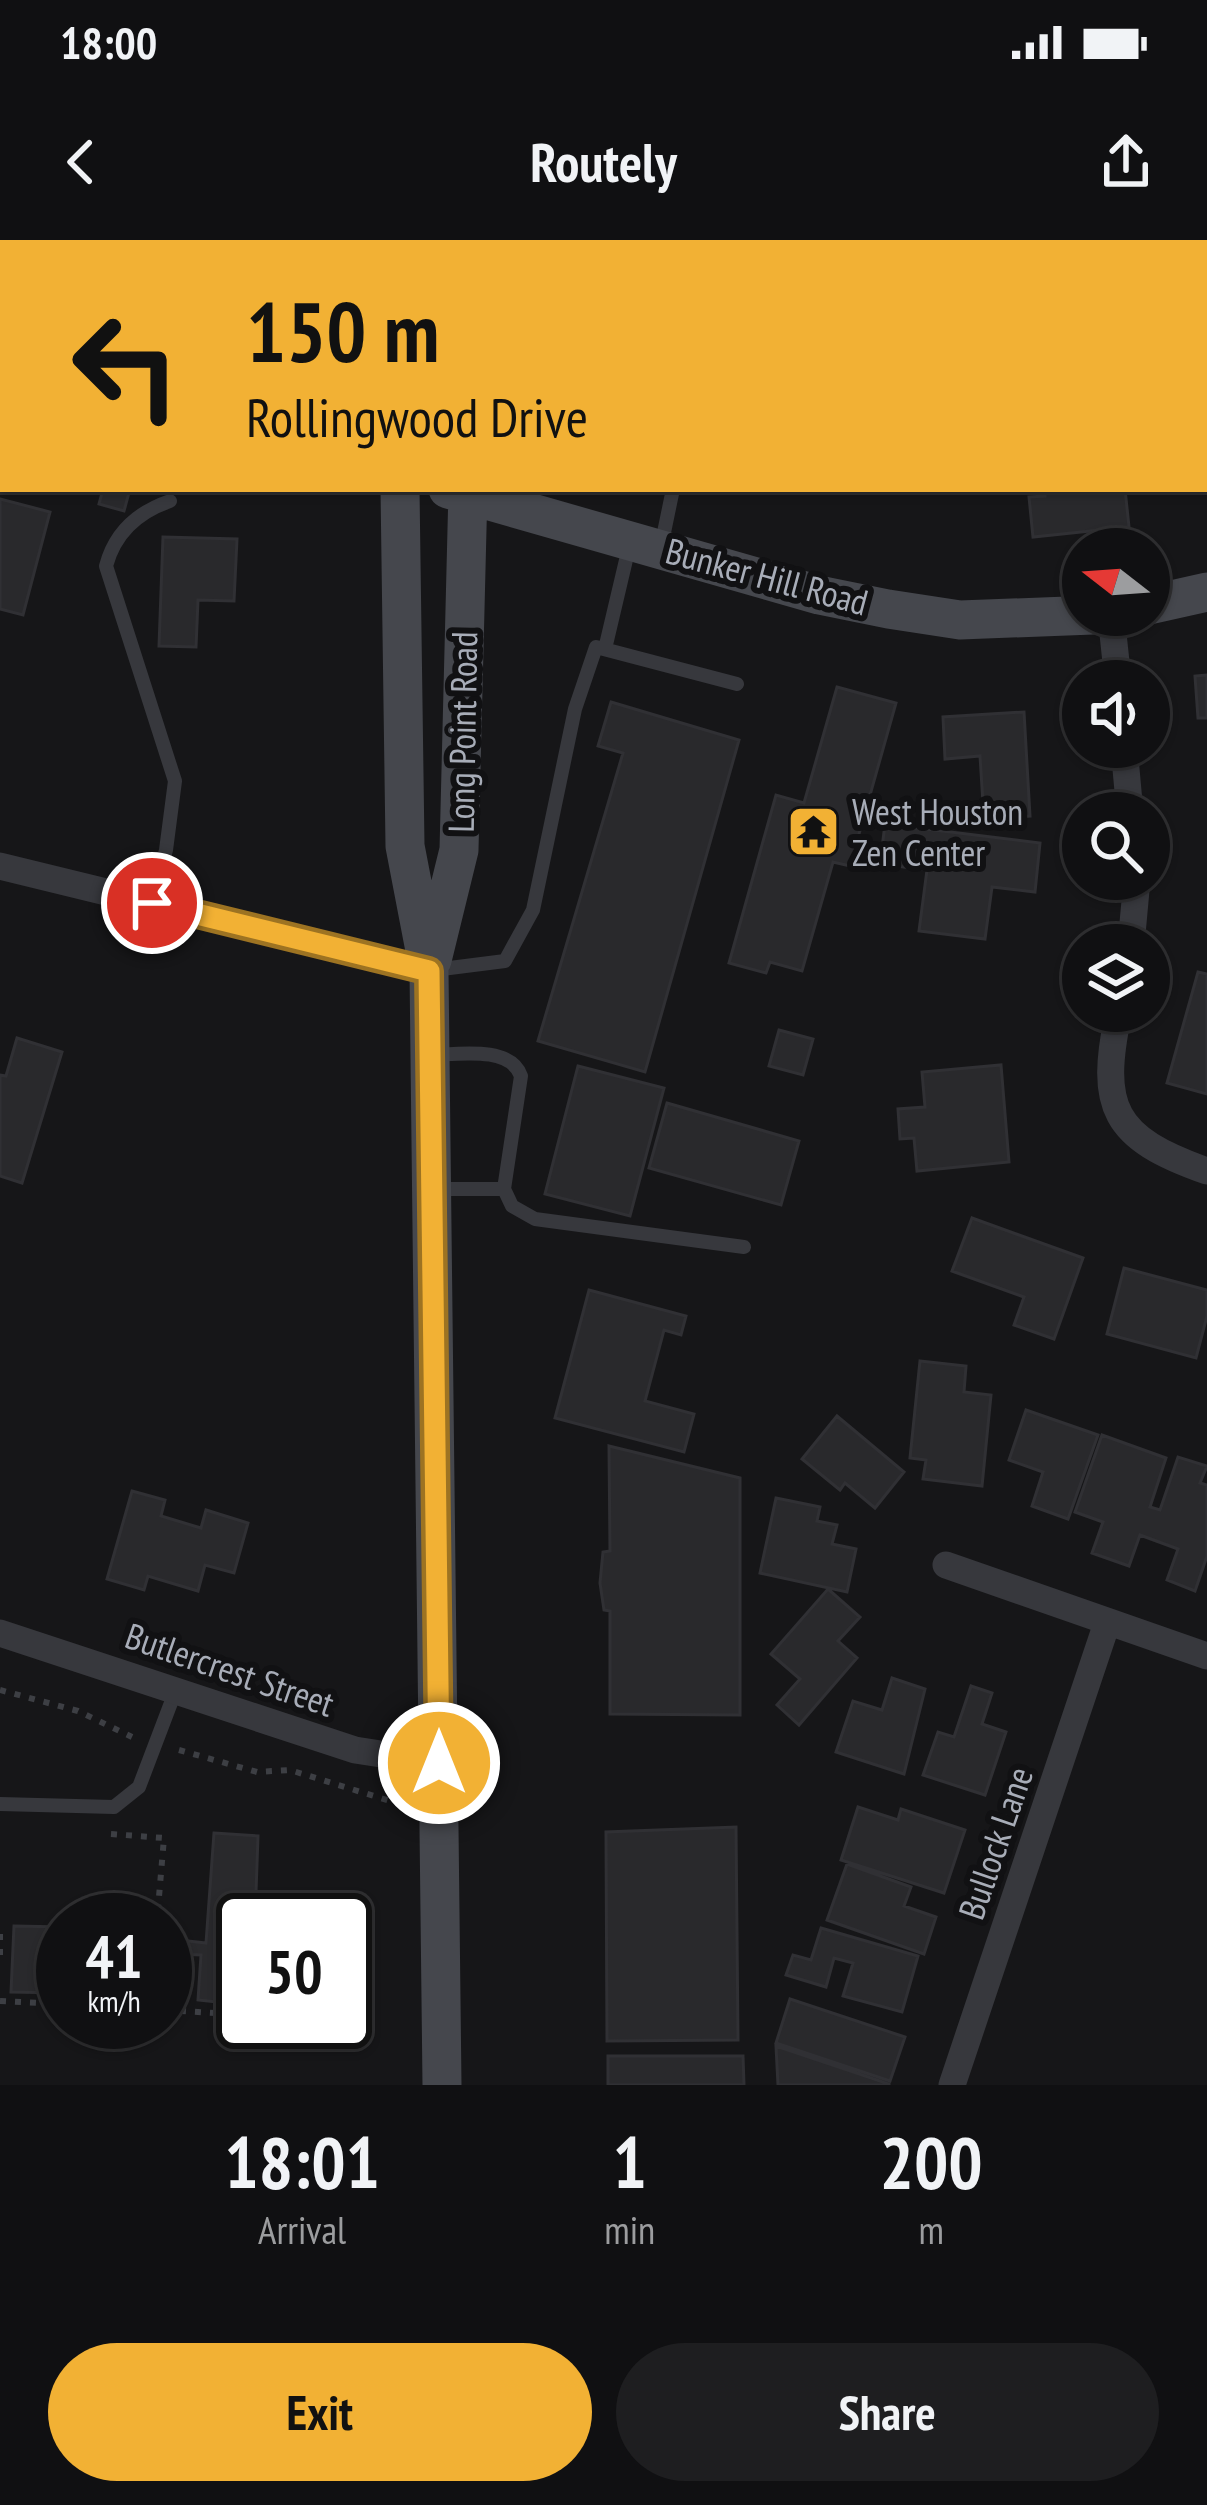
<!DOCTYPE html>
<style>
body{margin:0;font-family:"PT Sans Narrow",sans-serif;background:#1e1e20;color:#f1f3f6;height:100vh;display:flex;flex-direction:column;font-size:45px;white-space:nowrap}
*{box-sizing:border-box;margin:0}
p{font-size:39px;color:#9c9d9f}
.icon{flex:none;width:66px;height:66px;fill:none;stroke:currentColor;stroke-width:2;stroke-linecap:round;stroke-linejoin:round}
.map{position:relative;height:1845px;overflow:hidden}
.details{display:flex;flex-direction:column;background:#101012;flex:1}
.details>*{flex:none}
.top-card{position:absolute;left:0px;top:0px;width:1209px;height:252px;box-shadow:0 3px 9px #0004,0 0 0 3px #303032;background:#f2b134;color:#111;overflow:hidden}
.needle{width:78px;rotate:287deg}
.fabs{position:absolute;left:1062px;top:288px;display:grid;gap:24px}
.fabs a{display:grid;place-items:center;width:108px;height:108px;border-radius:50%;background:#101012;box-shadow:0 3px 9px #0004,0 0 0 3px #303032;font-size:60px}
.speed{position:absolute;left:36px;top:1653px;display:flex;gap:24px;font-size:60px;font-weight:700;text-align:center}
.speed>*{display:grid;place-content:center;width:156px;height:156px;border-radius:50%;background:#101012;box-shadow:0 3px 9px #0004,0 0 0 3px #303032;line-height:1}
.speed small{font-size:30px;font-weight:400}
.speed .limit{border:6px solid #111;border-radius:18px;background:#fff;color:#111}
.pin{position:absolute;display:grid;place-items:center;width:102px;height:102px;color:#fff;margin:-51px;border:6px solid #fff;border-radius:50%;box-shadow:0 3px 12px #0007}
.me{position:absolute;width:132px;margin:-66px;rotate:0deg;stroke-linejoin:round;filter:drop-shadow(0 0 9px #0008)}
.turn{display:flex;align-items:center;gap:42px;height:252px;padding:0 48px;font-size:54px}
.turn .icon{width:156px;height:156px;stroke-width:2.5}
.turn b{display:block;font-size:84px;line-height:102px}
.eta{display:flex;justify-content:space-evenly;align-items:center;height:204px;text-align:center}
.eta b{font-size:72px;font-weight:700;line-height:84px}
.cta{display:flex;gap:24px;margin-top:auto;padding:24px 48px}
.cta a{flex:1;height:138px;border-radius:72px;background:#f2b134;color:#111;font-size:48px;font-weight:700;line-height:138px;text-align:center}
.cta a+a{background:#1e1e20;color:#f1f3f6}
.status{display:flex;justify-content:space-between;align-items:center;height:84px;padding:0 60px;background:#101012;direction:ltr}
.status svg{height:33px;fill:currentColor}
header{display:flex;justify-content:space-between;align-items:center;height:156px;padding:0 48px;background:#101012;font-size:54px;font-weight:700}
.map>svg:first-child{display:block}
</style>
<div class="status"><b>18:00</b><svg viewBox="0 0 49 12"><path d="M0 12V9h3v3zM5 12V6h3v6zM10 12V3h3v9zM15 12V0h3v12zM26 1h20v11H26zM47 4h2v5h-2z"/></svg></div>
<header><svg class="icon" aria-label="back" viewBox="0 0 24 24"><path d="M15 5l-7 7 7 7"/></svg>Routely<svg class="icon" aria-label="share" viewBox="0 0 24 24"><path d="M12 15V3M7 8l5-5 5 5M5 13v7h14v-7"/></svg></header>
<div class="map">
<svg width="1207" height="1845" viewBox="0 0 1207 1845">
<rect width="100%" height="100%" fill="#161618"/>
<path fill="#29292c" stroke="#303034" stroke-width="3" d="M103,249H130L124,271L99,264Z
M1045,249H1125L1129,287L1033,297L1029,257L1045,256Z
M0,259L50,272L23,375L0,369Z
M163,297L237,299L234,361L198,360L196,407L159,406Z
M1207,435V478H1198L1195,436Z
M837,447L896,463L850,626L833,622L802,731L770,722L766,733L729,723L776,555L804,563Z
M611,462L739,500L645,832L538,801L623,513L598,506Z
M1024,472L1030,576L984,579L980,516L945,519L943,477Z
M885,584L1040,603L1035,652L992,647L985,699L919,691L927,630L880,624Z
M1198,732L1207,734V854L1167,843Z
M779,790L813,799L803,835L769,826Z
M17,798L62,812L22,943L0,936V835L6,836Z
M1001,825L1009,922L917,931L914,898L900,899L898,869L925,867L922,832Z
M578,826L664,848L630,976L545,954Z
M667,863L799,901L781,965L649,928Z
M972,978L1083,1018L1054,1099L1014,1085L1024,1057L952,1031Z
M1124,1028L1207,1050V1076L1196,1118L1107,1094Z
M589,1050L686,1076L681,1095L664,1090L645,1161L694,1174L684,1212L555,1178Z
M920,1121L966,1126L964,1152L991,1155L982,1246L923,1239L926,1220L910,1218Z
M1026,1170L1098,1195L1068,1279L1032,1266L1043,1232L1009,1220Z
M837,1176L904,1232L875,1268L845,1243L840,1250L802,1219Z
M1102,1195L1166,1218L1150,1267L1160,1270L1178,1217L1207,1226L1200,1243L1207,1245V1316L1195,1351L1167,1340L1178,1309L1140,1295L1129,1326L1092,1313L1103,1282L1075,1272Z
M609,1206L740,1238V1475L610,1474V1371L604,1370L600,1343L603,1312L610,1311Z
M132,1251L165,1260L161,1276L201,1288L206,1270L248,1283L234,1333L205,1325L198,1351L148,1336L144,1350L107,1339Z
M776,1258L820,1267L817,1281L837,1285L832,1304L856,1309L847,1352L760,1333Z
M828,1349L860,1377L838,1401L857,1418L799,1485L777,1465L800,1439L771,1414Z
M892,1438L925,1449L904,1534L836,1512L853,1461L882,1470Z
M971,1446L992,1453L982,1484L1006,1492L985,1555L923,1535L938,1492L954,1497Z
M858,1567L898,1580L901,1569L965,1590L944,1653L841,1620Z
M736,1587L738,1800L607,1801L606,1592Z
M214,1593L258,1596L255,1680H243V1698H238L236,1764L198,1760L201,1715L179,1714L177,1757H165V1691H180L179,1700L206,1703Z
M847,1624L911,1647L904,1666L936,1677L924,1714L827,1680Z
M14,1686L63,1687V1753L11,1752Z
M821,1688L918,1716L902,1772L843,1756L853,1723L834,1718L826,1747L786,1735L793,1715L811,1720Z
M790,1759L905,1797L890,1841L776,1803Z
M776,1806L889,1844V1845H778Z
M608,1816H743L744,1845H608Z"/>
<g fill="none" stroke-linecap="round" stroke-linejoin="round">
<path stroke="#3d3f44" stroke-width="6" stroke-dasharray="6 9" stroke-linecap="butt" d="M0,1450L78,1471L132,1497
M179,1510L257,1532L290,1530L403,1565
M111,1594L164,1598L157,1680
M0,1694V1719
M0,1761L63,1764
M165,1770L231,1774"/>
<path stroke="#37383d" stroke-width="14" d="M525,3V0
M724,3L725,0
M661,307L673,249
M605,409L630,303
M152,663L166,610L175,541L106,326C115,292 138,272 170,261
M434,730L505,721L533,670L575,469L596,407L737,444
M434,815C459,814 511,806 521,836L504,949H437
M504,949L512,966L535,979L744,1007
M0,1564L114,1567L139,1547L177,1447"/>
<path stroke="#37383d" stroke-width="27" d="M1111,375L1118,441
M1124,507L1130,573
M0,626L429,731
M1131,705L1137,639
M1119,771C1098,868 1113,898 1207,931
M946,1325L1207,1416
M0,1393L355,1510L439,1523
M952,1845L1107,1383"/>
<path stroke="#45474d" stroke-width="39" d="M462,0V3
M399,3V0
M400,249L405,606L429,731L442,1845
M448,249L819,355L888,369L960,380L1093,375
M1149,365L1207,352
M432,720L459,610L468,249"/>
</g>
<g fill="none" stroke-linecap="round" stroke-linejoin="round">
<defs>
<path id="route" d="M152,663L429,731L439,1523"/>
</defs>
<use href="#route" stroke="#9d7322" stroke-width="30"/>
<use href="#route" stroke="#f2b134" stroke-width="21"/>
</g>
<defs>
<symbol id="temple-square" viewBox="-11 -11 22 22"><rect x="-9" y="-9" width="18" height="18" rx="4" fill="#f2b134" stroke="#111113"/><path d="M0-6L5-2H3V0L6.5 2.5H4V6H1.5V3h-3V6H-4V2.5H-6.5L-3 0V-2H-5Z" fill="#111"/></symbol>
</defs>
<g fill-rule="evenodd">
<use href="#temple-square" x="784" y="562" width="59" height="59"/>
</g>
<g text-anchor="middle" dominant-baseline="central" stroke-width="12" stroke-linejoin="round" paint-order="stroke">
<g font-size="36" fill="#a8adb8" stroke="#111113">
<text transform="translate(767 336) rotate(15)">Bunker Hill Road</text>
<text transform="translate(462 492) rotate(-89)">Long Point Road</text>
<text transform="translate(230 1429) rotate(19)">Butlercrest Street</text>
<text transform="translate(995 1603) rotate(-71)">Bullock Lane</text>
</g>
<g font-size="36" fill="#a8adb8" stroke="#111113" text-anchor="start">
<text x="852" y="571">West Houston<tspan x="852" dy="41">Zen Center</tspan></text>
</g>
</g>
</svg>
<div class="fabs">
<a><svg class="needle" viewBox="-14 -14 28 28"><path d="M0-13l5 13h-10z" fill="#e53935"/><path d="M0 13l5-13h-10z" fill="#9c9d9f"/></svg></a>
<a><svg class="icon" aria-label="sound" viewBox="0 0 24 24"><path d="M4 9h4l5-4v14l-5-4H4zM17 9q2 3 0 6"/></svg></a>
<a><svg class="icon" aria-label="search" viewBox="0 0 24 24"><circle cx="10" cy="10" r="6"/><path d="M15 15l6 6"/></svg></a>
<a><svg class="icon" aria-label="layers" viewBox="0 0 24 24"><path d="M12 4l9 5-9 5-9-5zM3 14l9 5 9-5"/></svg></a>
</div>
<div class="speed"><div>41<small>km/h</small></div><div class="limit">50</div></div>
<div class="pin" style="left:152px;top:663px;background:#d93025"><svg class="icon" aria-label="arrive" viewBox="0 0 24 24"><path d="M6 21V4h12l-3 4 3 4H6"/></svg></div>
<svg class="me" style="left:439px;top:1523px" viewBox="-20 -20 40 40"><circle r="17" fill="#f2b134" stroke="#fff" stroke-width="3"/><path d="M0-11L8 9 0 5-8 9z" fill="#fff"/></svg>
<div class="top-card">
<div class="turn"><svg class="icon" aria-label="left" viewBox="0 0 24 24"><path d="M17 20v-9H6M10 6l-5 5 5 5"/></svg><div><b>150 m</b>Rollingwood Drive</div></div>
</div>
</div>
<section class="details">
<div class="eta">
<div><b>18:01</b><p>Arrival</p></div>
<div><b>1</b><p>min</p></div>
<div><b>200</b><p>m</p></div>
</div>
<div class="cta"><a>Exit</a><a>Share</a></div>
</section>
